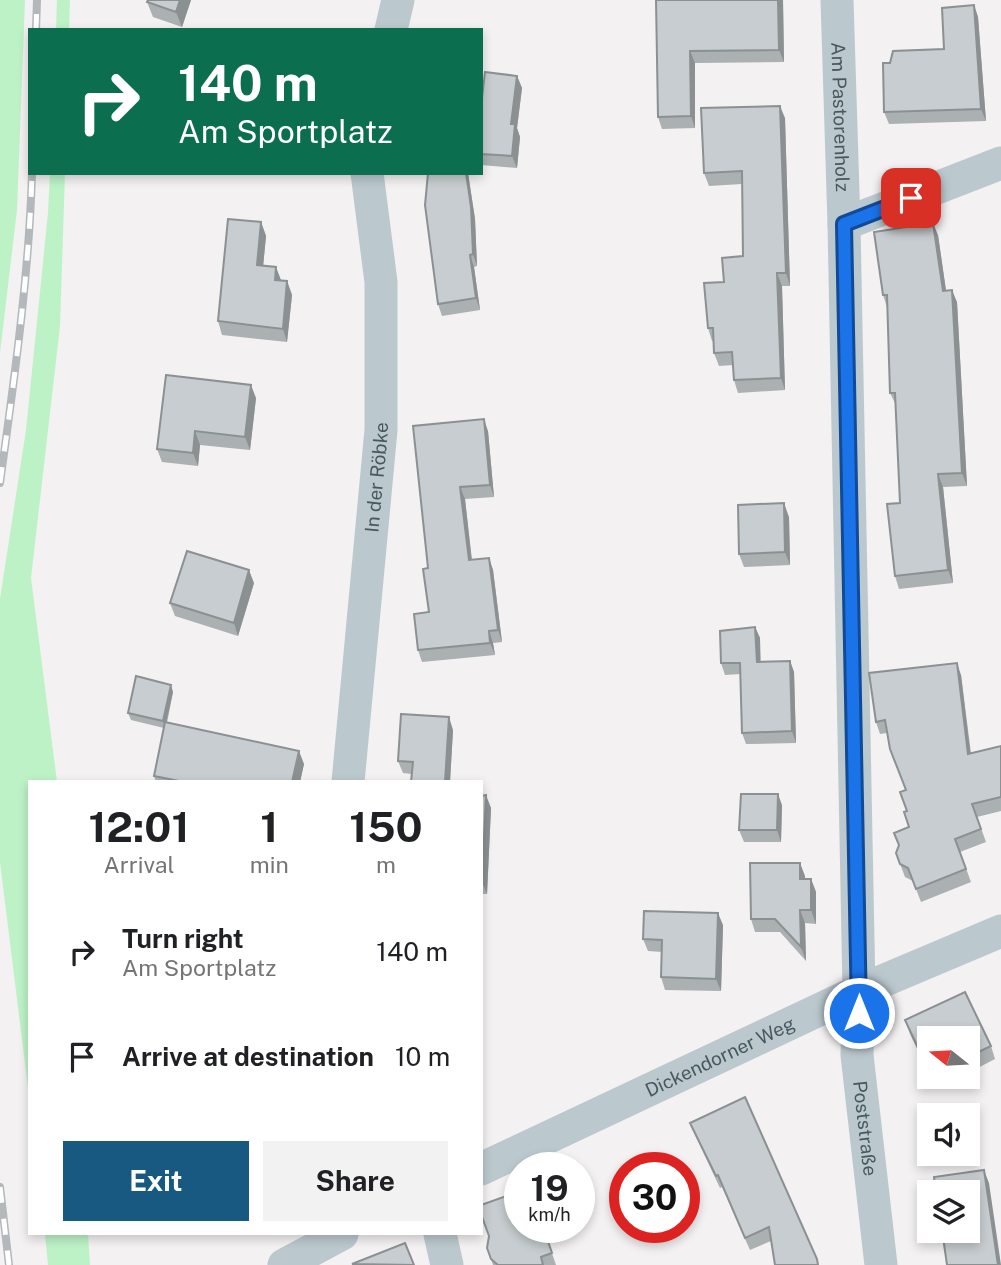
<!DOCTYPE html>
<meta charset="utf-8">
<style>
body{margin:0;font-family:"Public Sans",sans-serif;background:#f2f2f2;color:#202124;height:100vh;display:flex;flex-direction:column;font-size:26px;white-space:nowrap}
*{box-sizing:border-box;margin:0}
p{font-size:23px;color:#757577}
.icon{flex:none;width:38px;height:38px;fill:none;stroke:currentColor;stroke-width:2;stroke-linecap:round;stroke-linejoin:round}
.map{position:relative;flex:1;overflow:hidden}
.details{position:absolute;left:28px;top:780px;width:455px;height:455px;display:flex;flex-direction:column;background:#fff;border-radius:0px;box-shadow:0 4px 10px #0003}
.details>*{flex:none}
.banner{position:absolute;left:28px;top:28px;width:455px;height:147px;border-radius:0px;box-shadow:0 4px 10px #0003;background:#0b6e4f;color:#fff;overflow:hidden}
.needle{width:46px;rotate:288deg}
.controls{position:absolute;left:917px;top:1026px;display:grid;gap:14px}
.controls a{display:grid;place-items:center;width:63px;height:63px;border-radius:0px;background:#fff;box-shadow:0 4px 10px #0003;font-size:35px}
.speed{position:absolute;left:504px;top:1152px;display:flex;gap:14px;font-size:35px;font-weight:700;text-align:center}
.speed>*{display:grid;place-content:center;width:91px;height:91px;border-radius:50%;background:#fff;box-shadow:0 4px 10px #0003;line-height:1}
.speed small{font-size:18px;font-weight:400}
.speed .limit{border:10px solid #d22;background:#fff;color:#111}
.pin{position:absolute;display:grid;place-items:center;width:60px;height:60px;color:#fff;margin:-30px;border-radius:14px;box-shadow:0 4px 10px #0006}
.me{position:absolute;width:77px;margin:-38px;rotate:0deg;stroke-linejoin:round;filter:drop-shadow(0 0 5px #0008)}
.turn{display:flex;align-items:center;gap:24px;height:147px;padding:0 35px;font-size:32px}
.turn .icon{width:91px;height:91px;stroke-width:2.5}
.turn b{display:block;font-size:49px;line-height:60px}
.eta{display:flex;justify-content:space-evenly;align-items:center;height:119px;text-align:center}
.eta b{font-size:42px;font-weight:700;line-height:49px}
.action{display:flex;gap:14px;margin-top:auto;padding:14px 35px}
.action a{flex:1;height:80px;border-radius:0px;background:#175980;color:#fff;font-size:28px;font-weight:700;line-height:80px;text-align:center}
.action a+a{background:#f2f2f2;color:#202124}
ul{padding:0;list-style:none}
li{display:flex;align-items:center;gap:21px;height:105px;padding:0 35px}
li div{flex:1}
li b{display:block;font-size:26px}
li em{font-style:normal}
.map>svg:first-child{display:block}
</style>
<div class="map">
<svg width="1001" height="1265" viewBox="0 0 1001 1265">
<rect width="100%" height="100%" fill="#f3f1f1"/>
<path fill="#bdf2c7" d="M0,0H25L17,210L0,353Z
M57,0H70L69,30H56Z
M50,173H65L60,326L31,578L57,782H30V1104L0,862V599L26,430L48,213Z
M45,1234H88L90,1265H48Z"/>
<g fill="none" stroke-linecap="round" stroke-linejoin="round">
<g stroke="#bbc9ce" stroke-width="33">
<path id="s1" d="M837,0L844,224L859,991L857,1055L881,1265"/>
<path d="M391,30L398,0"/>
<path d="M844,224L1001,163"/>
<path id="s2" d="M348,782L381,430V282L367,173"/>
<path id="s3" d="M481,1169L859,991L1001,931"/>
<path d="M440,1234L447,1265"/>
<path d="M284,1265L342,1234"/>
</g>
<defs>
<path id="rail" d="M36,30L37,0
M0,483C14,380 29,277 32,173
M0,1187L9,1265"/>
</defs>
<use href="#rail" stroke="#b2b8bb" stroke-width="8"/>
<use href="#rail" stroke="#fff" stroke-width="5" stroke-dasharray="16" stroke-linecap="butt"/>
</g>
<path fill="#abb0b3" d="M148,0H191L182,27L153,17L147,2Z
M656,0H783L784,62L695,63V128L662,129L658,117Z
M974,5L978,17L986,121L889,124L884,112L890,63L944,49Z
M517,76L522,88L517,128L520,137L517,168L481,165V98Z
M785,118L790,286H782L785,390L738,393L734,380L733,365L719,366L714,353V341H712L708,328L724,282L743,256L742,184L709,186L704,173Z
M428,173H468L475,219L477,266L474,267L480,310L442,316L438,304Z
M261,222L266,236L263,266L281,281H287L292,295L287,342L222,335L218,321Z
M938,235L946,291L957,302L967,486L943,487L953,583L899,589L895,576L900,503L896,405L890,393L887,307L883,295Z
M256,398L250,450L200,445L198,466L162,462L157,449Z
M413,426L488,431L494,497L465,499L472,560L489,558L493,570L502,642L493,643L495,655L422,662L418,650L429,612L428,568Z
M789,517L790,565L744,567L739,554Z
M254,583L238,636L175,616L170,603Z
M755,627L760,638V662L790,661L794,672L796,743L746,744L742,733L741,674L725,675L721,663Z
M961,675L971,753L1001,746V811L977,817L986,842L960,852L971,882L921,902L913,881L905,877L896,853L909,827L906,790L887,733L880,734L876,722Z
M173,692L167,723L304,764L300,782H156L154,776L164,728L131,720L128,713Z
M453,730L450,782H411L412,774L403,773L398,761Z
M481,796L491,808L487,894H481Z
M782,805L781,842H744L739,830Z
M800,863L805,879H811L816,892V924L805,923L806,961L780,932H755L751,919Z
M723,925L721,991L665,990L661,977L662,952L648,951L643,939Z
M965,992L991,1046L995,1059L968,1073V1038H929V1074L910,1034L905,1020Z
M930,1076H960L936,1088Z
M745,1097L771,1241L750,1250L722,1187L720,1188L695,1135L690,1123Z
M519,1203L543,1227L556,1265H493L487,1248L489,1236Z"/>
<path fill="#8b9092" d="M180,0H191L182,27L176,12Z
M778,0H783L784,62L779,50Z
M974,5L978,17L986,121L981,109Z
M690,51L695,63V128L691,116Z
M517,76L522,88L517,128L520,137L517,168L512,156L511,124Z
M780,106L785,118L790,286L786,273Z
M466,173H468L475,219L477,266L473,254Z
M261,222L266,236L262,278L257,265Z
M933,223L938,235L948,304L943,291Z
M470,255L474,267L480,310L476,298Z
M276,267L281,280H275Z
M777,273L782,286L785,390L781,378Z
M287,281L292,295L287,342L283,329Z
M952,290L957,302L967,486L962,473Z
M251,385L256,398L250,450L245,437Z
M484,419L488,431L494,497L490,485Z
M195,431L200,445L198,466L193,453Z
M938,474L943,487L953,583L948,570Z
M460,487L465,499L473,572L469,560Z
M784,503L789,517L790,565L785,552Z
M489,558L493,570L502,642L498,630Z
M249,570L254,583L238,636L234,623Z
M755,627L760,638L761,674L757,662Z
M489,631L493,643L495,655L490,643Z
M790,661L794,672L796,743L792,731Z
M957,663L961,675L972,767L968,754Z
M171,685L173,692L165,728L163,721Z
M449,717L453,730L450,782H445Z
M299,751L304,764L300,782H292Z
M778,794L782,805L781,842L777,830Z
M486,795L491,808L487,894L482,882Z
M800,863L805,876V892L800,879Z
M811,879L816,892V924L811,910Z
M800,910L805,923L806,961L801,947Z
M718,913L723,925L721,991L716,979Z
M984,1170L989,1183L1001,1265H998Z"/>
<path fill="#c7cdd0" stroke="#8b9092" stroke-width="2" d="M148,0H180L176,12L147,2Z
M656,0H778L779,50L690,51L691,116L658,117Z
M974,5L981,109L884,112L883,63H890L893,51L944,49L942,8Z
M485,72L517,76L511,124H515L512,156L481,154V98H482Z
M780,106L786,273H777L781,378L734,380L732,352L714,353L713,328H708L704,283L724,282L722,258L743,256L742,171L704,173L701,108Z
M428,173H466L471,207L473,254L470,255L476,298L438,304L425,205Z
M228,219L261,222L257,265L276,267L275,280L287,281L283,329L218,321Z
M933,223L943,291L952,290L962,473L938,474L948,570L895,576L887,504L900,503L895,393H890L887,295H883L874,232Z
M166,375L251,385L245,437L195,431L193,453L157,449Z
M484,419L490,485L460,487L469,560L489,558L498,630L489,631L490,643L418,650L414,614L429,612L423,569L428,568L413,426Z
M784,503L785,552L739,554L738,505Z
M187,551L249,570L234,623L170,603Z
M755,627L757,662L790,661L792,731L742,733L740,663H721L720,631Z
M957,663L968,754L1001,746V797L972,804L981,829L955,839L966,869L916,889L908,868L900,864L896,853L899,845L894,833L909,827L904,812L907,811L900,792L906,790L890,749L885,720L876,722L869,673Z
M136,676L171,685L163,721L128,713Z
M401,714L449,717L445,782H411L413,762L398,761Z
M165,722L299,751L292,782H184L154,776Z
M741,794H778L777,830H739Z
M486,795L482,882H481V796Z
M750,863H800V879H811V910H800L801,947L775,919H751Z
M644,911L718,913L716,979L661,977L662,940L643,939Z
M965,992L991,1046L968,1057V1038H929V1071L905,1020Z
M745,1097L817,1259L818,1265H775L769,1227L745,1238L718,1175L716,1176L690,1123Z
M984,1170L998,1265H947L942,1230H968V1192H936L934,1177Z
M515,1193L519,1203L520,1202V1227H543L552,1253L541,1257L543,1265H498L491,1259L487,1248L489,1236L481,1214V1205Z
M405,1243L414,1265L352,1264Z"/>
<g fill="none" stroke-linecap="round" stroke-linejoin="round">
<defs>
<path id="route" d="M859,1013L844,224L911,198"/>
</defs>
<use href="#route" stroke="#114b97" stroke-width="18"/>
<use href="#route" stroke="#1a73e8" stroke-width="12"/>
</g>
<g text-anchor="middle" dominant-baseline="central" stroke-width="6" stroke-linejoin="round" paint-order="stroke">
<g font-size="19" fill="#475960" stroke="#fff">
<text stroke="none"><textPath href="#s1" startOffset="117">Am Pastorenholz</textPath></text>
<text stroke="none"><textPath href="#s2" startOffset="306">In der Röbke</textPath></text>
<text stroke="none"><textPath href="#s3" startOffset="264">Dickendorner Weg</textPath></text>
<text stroke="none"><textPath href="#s1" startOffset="1129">Poststraße</textPath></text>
</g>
</g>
</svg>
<div class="controls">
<a><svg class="needle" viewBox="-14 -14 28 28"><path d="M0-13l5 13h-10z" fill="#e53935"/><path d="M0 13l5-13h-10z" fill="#757577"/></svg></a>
<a><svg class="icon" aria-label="sound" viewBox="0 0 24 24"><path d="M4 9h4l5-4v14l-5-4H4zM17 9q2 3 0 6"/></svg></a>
<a><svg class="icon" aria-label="layers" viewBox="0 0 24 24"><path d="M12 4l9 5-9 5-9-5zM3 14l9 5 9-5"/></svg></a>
</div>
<div class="speed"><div>19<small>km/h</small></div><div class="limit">30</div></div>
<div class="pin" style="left:911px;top:198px;background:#d93025"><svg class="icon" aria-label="arrive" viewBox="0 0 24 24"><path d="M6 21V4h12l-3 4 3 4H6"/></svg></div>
<svg class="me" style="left:859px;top:1013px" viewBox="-20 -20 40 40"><circle r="17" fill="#1a73e8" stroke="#fff" stroke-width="3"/><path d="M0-11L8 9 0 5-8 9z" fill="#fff"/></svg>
<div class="banner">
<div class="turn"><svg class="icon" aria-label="right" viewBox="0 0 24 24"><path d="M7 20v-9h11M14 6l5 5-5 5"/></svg><div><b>140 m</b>Am Sportplatz</div></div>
</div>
<section class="details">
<div class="eta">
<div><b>12:01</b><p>Arrival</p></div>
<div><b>1</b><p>min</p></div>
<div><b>150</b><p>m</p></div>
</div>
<ul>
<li><svg class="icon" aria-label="right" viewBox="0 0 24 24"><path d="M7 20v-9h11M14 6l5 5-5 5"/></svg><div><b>Turn right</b><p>Am Sportplatz</p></div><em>140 m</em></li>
<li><svg class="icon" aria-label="arrive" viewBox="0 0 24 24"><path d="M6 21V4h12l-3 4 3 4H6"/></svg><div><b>Arrive at destination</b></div><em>10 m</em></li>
</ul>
<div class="action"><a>Exit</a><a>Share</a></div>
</section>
</div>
